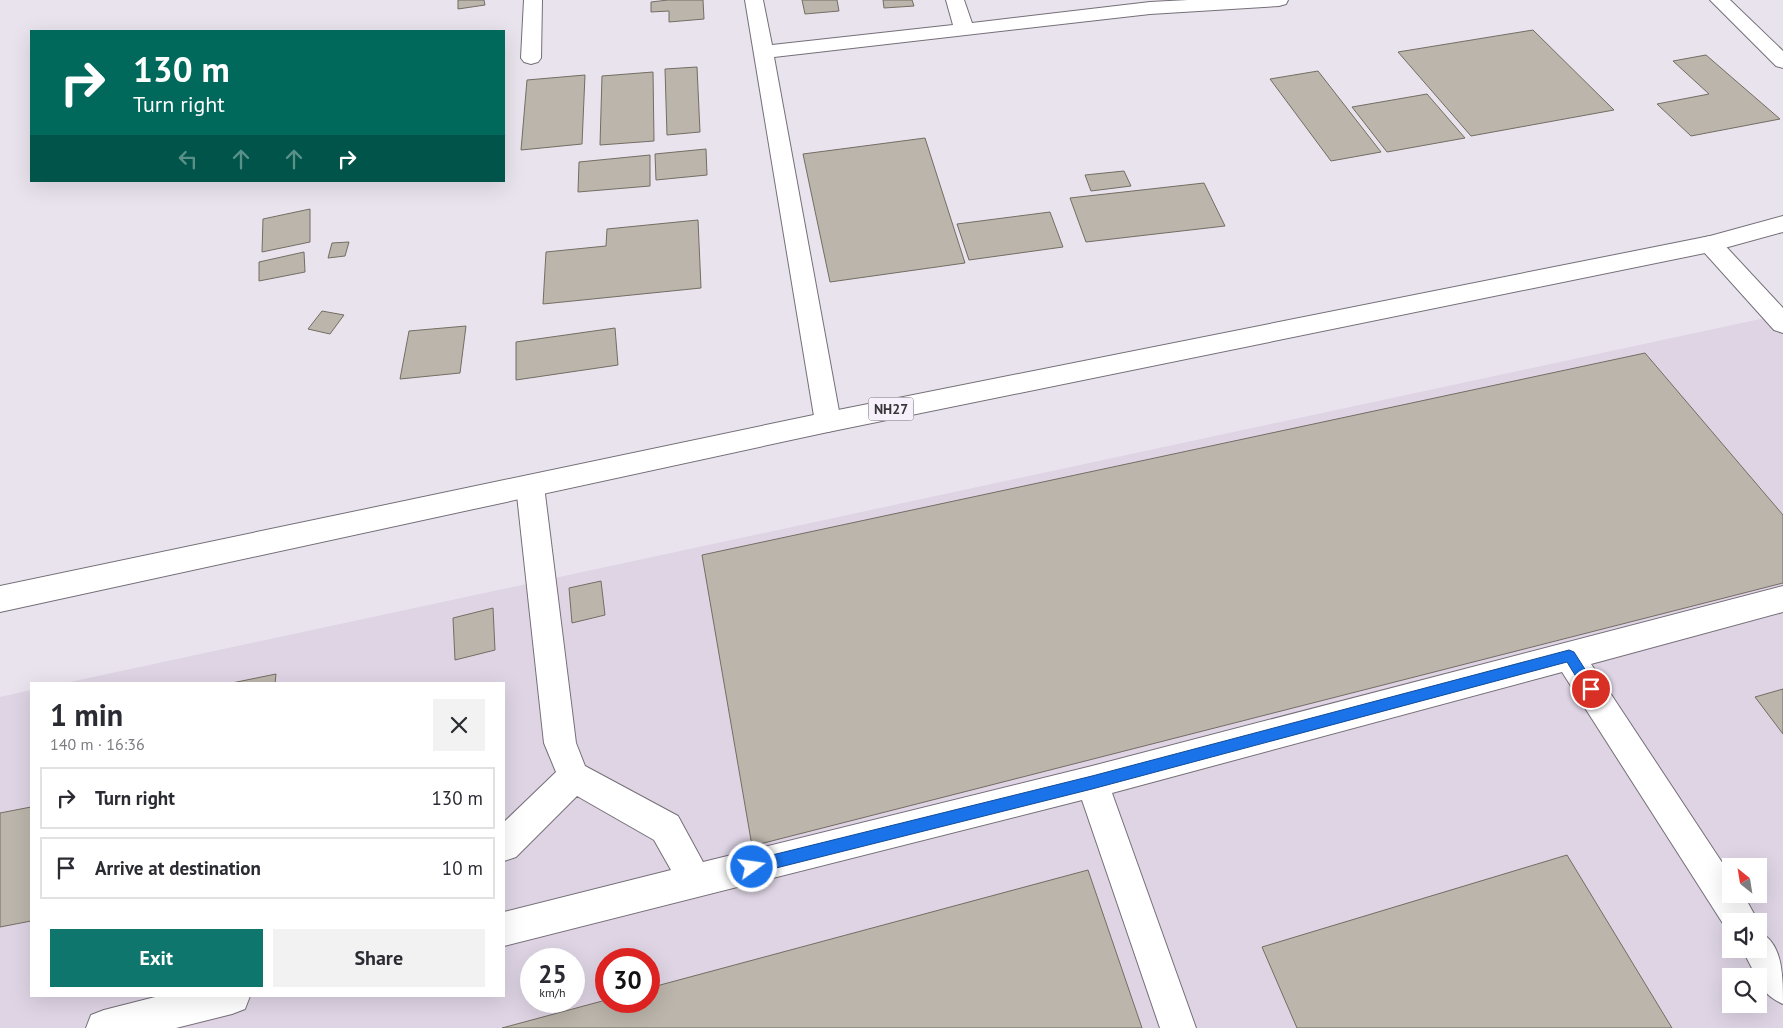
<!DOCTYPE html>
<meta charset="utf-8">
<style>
body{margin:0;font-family:"PT Sans",sans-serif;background:#f2f2f3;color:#2b2b33;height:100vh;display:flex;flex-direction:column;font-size:19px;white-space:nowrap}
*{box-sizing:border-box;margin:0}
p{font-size:16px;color:#7c7c81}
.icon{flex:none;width:28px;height:28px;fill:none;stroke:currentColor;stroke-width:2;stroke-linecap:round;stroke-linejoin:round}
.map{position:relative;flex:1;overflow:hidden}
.details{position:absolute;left:30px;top:682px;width:475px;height:315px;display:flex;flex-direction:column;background:#fff;border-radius:0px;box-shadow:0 5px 20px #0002}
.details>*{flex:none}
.top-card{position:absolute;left:30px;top:30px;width:475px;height:152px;border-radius:0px;box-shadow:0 5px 20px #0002;background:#00695c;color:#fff;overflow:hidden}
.needle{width:32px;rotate:330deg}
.buttons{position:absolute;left:1722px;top:858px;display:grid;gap:10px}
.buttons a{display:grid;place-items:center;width:45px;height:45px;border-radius:0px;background:#fff;box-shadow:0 5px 20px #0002;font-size:25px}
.speed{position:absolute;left:520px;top:948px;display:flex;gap:10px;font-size:25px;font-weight:700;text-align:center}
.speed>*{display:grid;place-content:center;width:65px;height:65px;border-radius:50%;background:#fff;box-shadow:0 5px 20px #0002;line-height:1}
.speed small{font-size:12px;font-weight:400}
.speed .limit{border:8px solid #d22;background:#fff;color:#111}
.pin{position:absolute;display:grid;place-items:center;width:42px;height:42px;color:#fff;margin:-21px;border:2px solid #fff;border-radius:50%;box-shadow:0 1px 5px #0007}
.me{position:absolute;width:55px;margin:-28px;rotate:76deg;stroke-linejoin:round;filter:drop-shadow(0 0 4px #0008)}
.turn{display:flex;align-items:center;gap:18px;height:105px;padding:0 20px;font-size:22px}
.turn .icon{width:65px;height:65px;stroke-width:2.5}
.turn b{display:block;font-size:35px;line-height:42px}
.lanes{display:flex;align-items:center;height:48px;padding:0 20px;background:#0003;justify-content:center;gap:25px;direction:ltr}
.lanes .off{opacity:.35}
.round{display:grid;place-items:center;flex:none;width:52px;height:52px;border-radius:0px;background:#f2f2f3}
.headline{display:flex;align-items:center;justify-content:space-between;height:85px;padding:0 20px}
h1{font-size:30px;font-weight:600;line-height:38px}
.button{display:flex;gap:10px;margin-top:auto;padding:10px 20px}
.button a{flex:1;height:58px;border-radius:0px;background:#0f766e;color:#fff;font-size:20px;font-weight:600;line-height:58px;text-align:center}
.button a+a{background:#f2f2f3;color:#2b2b33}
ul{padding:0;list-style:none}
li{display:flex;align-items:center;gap:15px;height:62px;margin:0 10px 8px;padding:0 10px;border:2px solid #e1e1e2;border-radius:0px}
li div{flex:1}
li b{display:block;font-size:19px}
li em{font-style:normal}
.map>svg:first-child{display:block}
</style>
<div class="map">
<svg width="1783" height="1028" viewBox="0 0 1783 1028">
<rect width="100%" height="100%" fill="#e9e3ed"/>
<path fill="#ded4e4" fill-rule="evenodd" d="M1783,314V1028H0V697L31,690V996H504V684H61ZM1731,866H1759V894H1731ZM1731,921H1759V949H1731ZM531,959H574V1001H531ZM606,959H649V1001H606ZM1731,976H1759V1004H1731Z"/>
<path fill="#bbb5ab" stroke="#736d64" d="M458,0H484L485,5L458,9Z
M668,0H703L704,19L669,22V11L651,12V2Z
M802,0H837L839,11L805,14Z
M883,0H912L914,6L884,8Z
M1533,30L1614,110L1471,136L1398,52Z
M1706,55L1780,119L1691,136L1657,104L1709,94L1673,61Z
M697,67L700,132L667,135L665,69Z
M1318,71L1381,152L1331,161L1270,79Z
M653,72L654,141L600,145L602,76Z
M585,75L582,144L521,150L527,80Z
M1427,94L1465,138L1387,152L1352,107Z
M925,138L965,263L830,282L803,154Z
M706,149L707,175L656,180L655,154Z
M650,155V186L578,192L579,162Z
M1124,171L1131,186L1091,191L1085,175Z
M1204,183L1225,226L1086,242L1070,198Z
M310,209V242L262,252L263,219Z
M1050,212L1063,247L969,260L957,224Z
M698,220L701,288L543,304L546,252L606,246L607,229Z
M349,242L345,256L328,258L332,243Z
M304,252L305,272L259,281V262Z
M322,311L344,315L330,334L308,329Z
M466,326L460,373L400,379L409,331Z
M615,328L618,365L516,380V342Z
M1645,353L1783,515V583L752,846L702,555Z
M601,581L605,615L572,623L569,588Z
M493,608L495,650L455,660L453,618Z
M276,674L275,684H227Z
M1783,689V734L1755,697Z
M31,807V921L0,927V813Z
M1567,855L1672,1028H1297L1262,947Z
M1088,870L1142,1028H502L606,1000L649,1001V988Z"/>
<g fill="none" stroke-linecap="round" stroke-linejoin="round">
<defs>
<path id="minor" d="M524,0H542L541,58L538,62L531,64L524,62L521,58Z
M745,0H763L772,45L953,25L946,0H964L972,23L1150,2L1188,0H1288L1286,4L1279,6L1150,14L774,57L841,422L837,429L828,432L819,429L815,422Z
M1710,0H1730L1783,51V68L1776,66Z
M1710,236L1718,238L1783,308V333L1774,330L1702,250L1699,244L1702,238Z
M530,475L540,478L544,486L576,743L585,766L678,816L703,862L1092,766L1783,586V612L1591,664L1731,876V894H1743L1758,921H1731V934L1729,933L1562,672L1112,793L1196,1028H1160L1082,800L504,946V912L671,870L654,840L577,796L516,857L504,861V822L556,772L544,743L516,486L520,478Z
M1759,932C1783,943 1783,976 1783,1004C1772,999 1759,990 1759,976H1756L1742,949H1759Z
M159,996H250L245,1009L232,1014L176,1028H86L91,1015L104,1010Z"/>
<path id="trunk" d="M1783,216V232L1710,252L828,432L0,612V586L828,412L1710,236Z"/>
</defs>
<use href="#minor" stroke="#756f78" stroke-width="2"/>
<use href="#trunk" stroke="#756f78" stroke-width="2"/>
<use href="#minor" fill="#fff" fill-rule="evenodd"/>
<use href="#trunk" fill="#fff" fill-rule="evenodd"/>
</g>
<path fill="#1a73e8" stroke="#114b97" d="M1569,650L1574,652L1595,685L1597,689L1595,693L1591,695L1586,693L1567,662L1092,789L752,874L747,872L745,867L747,862L752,860L1092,776Z"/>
<g text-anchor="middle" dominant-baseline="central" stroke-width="5" stroke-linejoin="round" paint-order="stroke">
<rect fill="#f6f0fa" stroke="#716e73" stroke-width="1" x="868.5" y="397.5" width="45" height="23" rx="4"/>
<g font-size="14" font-weight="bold" fill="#383639">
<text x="891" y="409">NH27</text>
</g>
</g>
</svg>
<div class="buttons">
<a><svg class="needle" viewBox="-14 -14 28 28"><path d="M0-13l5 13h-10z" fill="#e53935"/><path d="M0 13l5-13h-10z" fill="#7c7c81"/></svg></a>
<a><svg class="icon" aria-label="sound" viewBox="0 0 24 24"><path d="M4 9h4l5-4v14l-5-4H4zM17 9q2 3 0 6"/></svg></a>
<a><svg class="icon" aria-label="search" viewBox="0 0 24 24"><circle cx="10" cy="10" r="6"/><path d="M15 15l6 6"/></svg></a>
</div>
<div class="speed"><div>25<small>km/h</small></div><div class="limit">30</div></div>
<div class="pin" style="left:1591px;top:689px;background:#d93025"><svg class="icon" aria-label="arrive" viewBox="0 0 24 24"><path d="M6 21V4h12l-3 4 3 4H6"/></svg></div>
<svg class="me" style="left:752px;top:867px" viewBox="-20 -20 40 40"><circle r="17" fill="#1a73e8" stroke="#fff" stroke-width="3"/><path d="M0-11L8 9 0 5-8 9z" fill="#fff"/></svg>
<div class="top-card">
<div class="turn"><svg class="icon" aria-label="right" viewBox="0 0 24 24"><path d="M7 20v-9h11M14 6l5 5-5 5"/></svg><div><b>130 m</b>Turn right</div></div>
<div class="lanes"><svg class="icon off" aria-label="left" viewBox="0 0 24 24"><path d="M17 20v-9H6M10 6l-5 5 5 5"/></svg><svg class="icon off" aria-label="ahead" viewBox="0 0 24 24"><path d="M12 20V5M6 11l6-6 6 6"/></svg><svg class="icon off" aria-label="ahead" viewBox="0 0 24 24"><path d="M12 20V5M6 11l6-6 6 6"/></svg><svg class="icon" aria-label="right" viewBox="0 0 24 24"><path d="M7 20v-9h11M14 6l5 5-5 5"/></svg></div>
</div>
<section class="details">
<div class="headline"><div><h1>1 min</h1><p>140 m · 16:36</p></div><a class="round"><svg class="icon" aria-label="close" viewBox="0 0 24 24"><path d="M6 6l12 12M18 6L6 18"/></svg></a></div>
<ul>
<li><svg class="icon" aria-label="right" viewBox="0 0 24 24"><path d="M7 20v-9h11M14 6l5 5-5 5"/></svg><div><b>Turn right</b></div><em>130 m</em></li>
<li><svg class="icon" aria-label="arrive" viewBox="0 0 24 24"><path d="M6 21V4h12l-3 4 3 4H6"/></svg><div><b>Arrive at destination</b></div><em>10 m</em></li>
</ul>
<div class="button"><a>Exit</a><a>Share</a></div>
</section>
</div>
